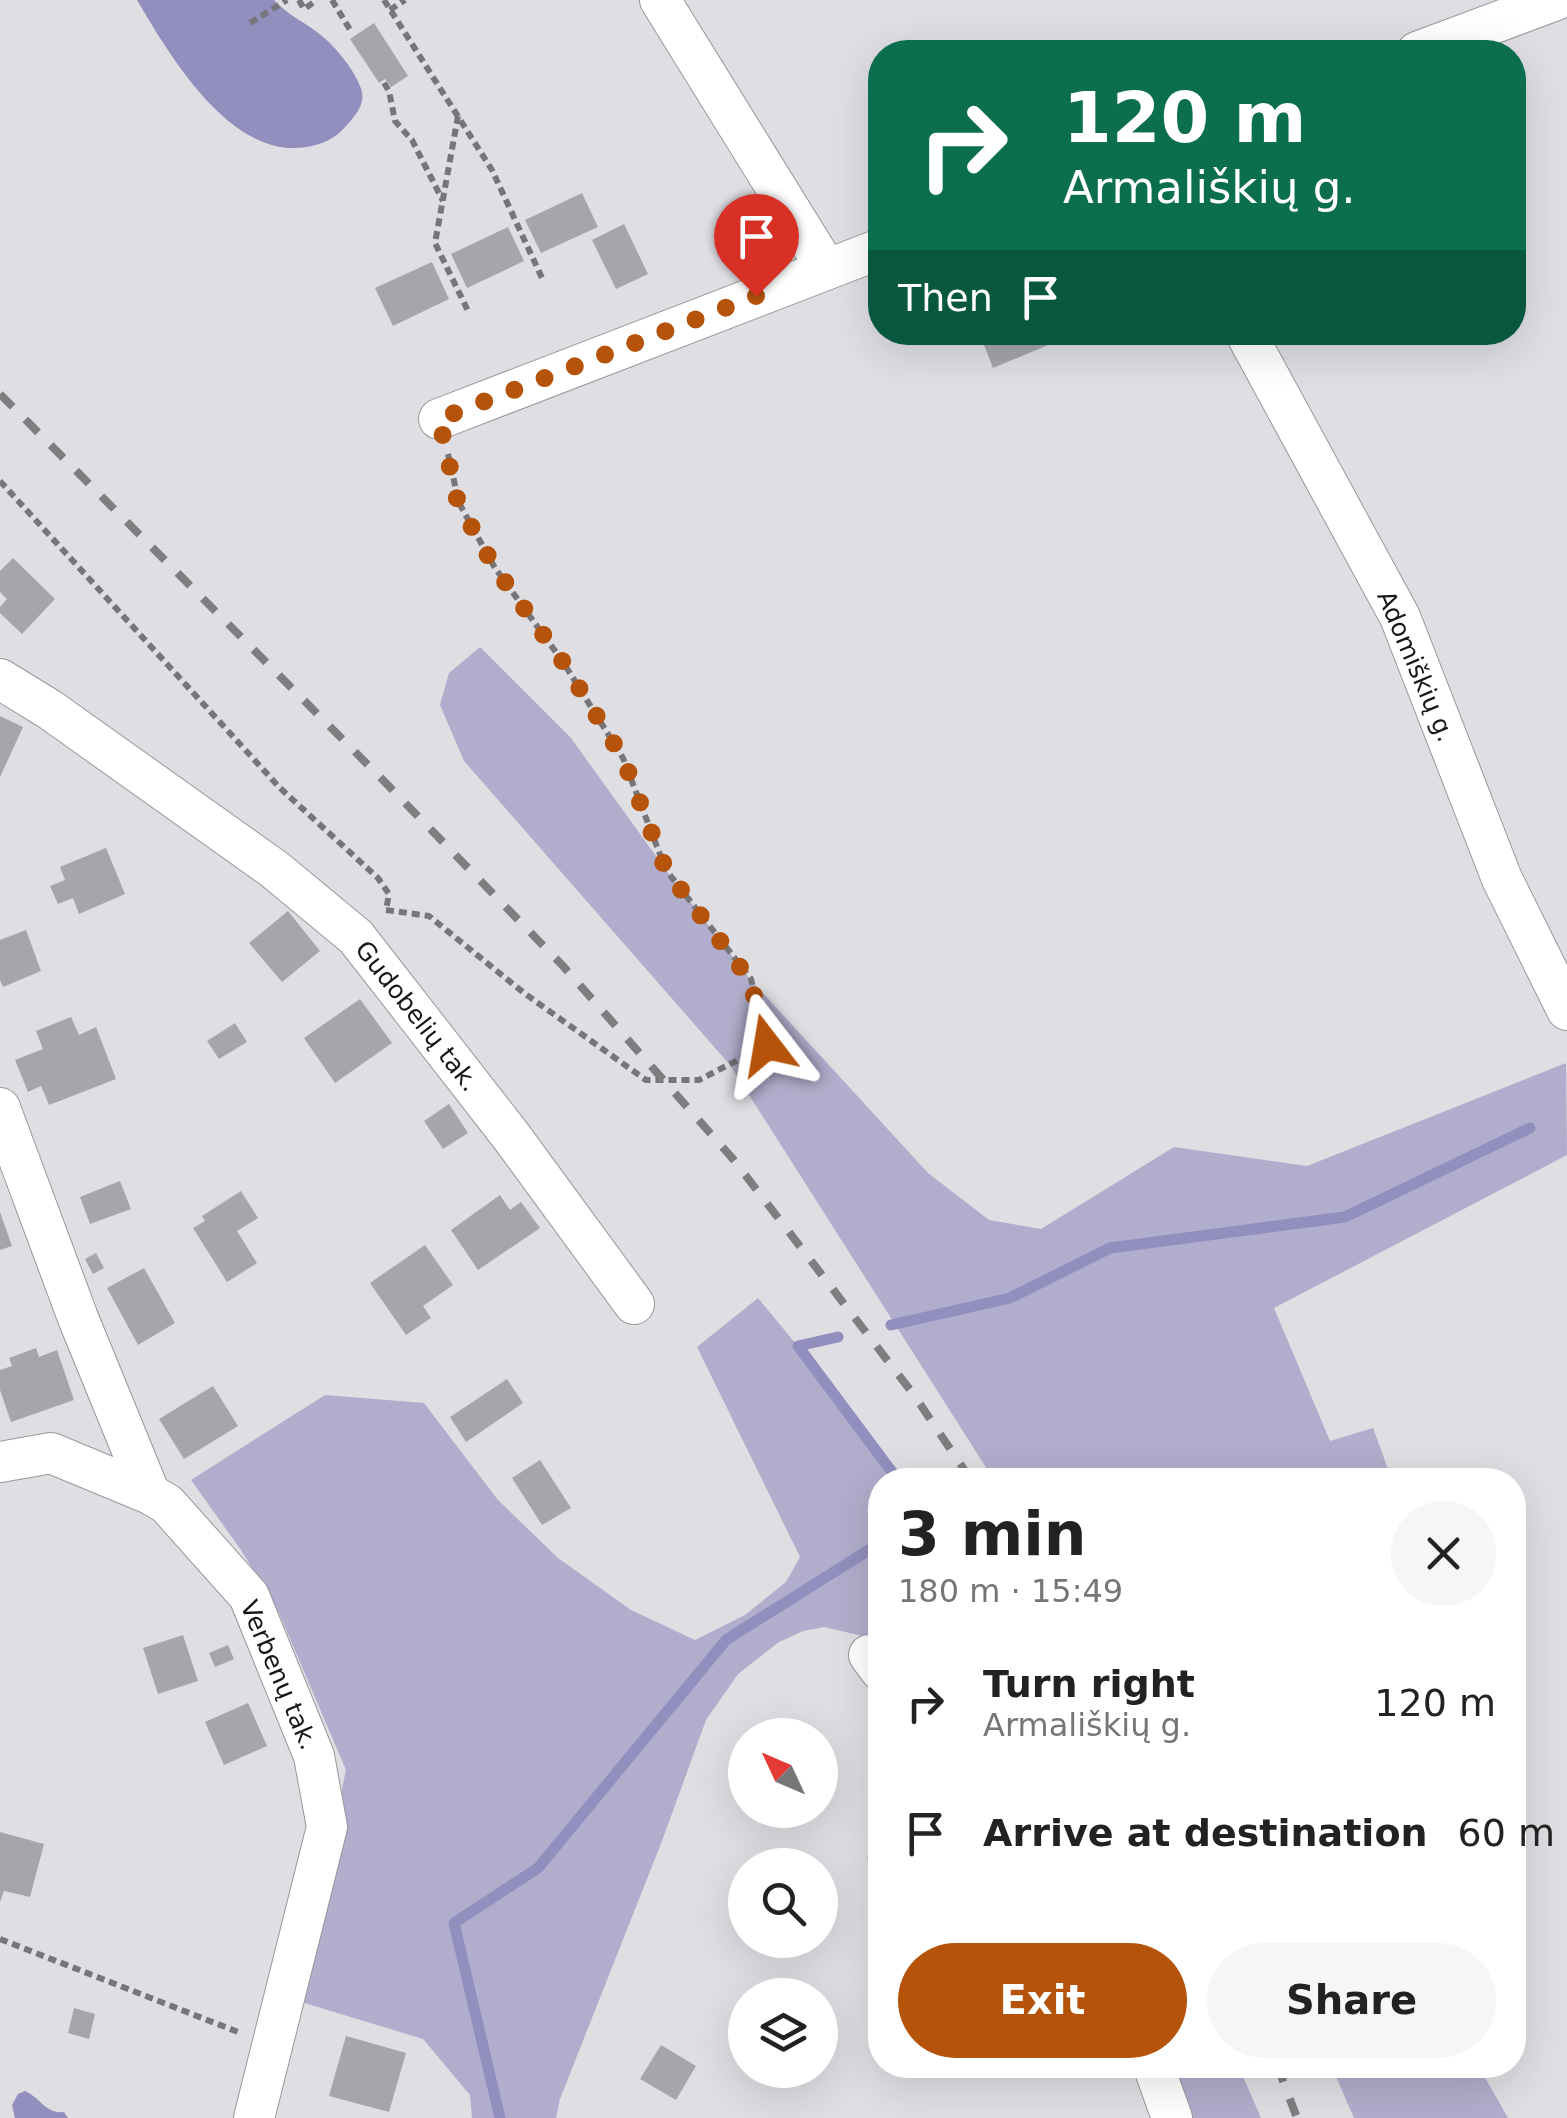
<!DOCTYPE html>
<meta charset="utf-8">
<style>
body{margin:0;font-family:"DejaVu Sans",sans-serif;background:#f6f6f6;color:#222;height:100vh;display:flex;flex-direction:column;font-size:38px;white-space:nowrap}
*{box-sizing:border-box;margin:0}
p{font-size:32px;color:#767676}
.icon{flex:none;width:55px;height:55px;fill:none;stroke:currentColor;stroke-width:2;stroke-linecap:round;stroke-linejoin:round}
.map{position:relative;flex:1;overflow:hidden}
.drawer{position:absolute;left:868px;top:1468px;width:658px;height:610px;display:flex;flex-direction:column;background:#fff;border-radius:40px;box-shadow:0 10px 40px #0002}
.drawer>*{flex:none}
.hud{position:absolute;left:868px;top:40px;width:658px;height:305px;border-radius:40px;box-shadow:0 10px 40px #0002;background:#0b6e4f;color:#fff;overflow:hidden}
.needle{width:65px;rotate:314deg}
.fabs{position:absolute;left:728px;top:1718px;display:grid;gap:20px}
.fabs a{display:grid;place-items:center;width:110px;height:110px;border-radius:50%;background:#fff;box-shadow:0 10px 40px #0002;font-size:50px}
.pin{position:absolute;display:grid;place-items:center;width:85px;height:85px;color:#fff;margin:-102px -42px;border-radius:50% 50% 50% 0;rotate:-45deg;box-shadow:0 0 10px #0007}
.pin .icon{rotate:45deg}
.me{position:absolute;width:110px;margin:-55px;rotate:346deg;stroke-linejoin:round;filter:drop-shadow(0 0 8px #0008)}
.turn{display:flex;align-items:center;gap:35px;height:210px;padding:0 30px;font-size:45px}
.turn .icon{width:130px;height:130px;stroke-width:2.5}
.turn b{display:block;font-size:70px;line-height:85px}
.then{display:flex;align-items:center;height:95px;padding:0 30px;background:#0003;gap:20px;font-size:38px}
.round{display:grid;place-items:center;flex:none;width:105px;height:105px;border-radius:52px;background:#f6f6f6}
.headline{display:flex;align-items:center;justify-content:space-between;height:170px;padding:0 30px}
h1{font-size:60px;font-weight:700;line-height:75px}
.action{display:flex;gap:20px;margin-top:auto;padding:20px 30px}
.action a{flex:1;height:115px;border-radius:60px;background:#b45309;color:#fff;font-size:40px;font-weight:700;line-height:115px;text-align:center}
.action a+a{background:#f6f6f6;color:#222}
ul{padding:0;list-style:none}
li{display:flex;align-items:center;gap:30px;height:130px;padding:0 30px}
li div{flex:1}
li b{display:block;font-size:38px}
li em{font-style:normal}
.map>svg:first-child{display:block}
</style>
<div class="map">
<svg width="1567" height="2118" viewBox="0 0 1567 2118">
<rect width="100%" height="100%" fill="#dedee3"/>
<path fill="#b0aecc" d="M480,647L571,738L666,870L750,979L928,1173L989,1220L1041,1229L1174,1147L1307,1166L1566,1063L1567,1155L1274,1308L1330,1441L1373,1428L1392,1480H994L730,1065L464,761L440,705L449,673Z
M758,1298L865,1428L901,1480H880V1640L824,1627L803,1631L779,1642L738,1674L706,1720L662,1841L560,2099L556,2118H472L470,2095L423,2039L298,2001L346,1770L279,1613L241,1550L191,1480L325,1395L424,1403L498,1500L558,1558L631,1610L695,1640L745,1615L786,1582L800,1557L697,1347Z
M1165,2065H1238L1261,2118H1185Z
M1331,2065H1478L1508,2118H1354Z"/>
<path fill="#928ebd" d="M137,0H274C287,14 302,21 317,32C334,45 352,66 360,86C367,102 357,114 346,126C336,138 323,144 307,147C231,160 170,56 137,0Z
M25,2091C41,2098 45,2114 64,2112L68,2118H15L12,2105L18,2094Z"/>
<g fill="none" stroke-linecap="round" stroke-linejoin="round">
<path stroke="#928ebd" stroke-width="11" d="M891,1325L1010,1298L1110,1248L1345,1217L1530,1128
M838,1337L798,1346L898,1480
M500,2118L454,1923L538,1868L726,1640L880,1543"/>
</g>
<path fill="#a6a6aa" d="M374,23L408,76L391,87L385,79L379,83L350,39Z
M582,193L598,227L541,253L525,220Z
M624,224L648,274L616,289L592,240Z
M508,227L524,261L467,288L451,254Z
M432,262L449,299L393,326L375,288Z
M979,332H1077V333L993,368Z
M13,558L55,599L22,634L0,613V607L7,599L0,592V571Z
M0,716L23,727L0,777Z
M106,848L125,894L79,914L73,898L58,904L50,886L65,880L60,867Z
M288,911L320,951L282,982L249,943Z
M26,930L41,971L3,987L0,980V940Z
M360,999L392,1043L335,1083L304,1038Z
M71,1017L79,1035L96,1027L116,1079L49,1105L41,1086L28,1092L15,1060L43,1049L36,1031Z
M235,1023L247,1042L219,1059L207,1041Z
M449,1104L468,1133L443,1149L424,1121Z
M120,1181L131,1209L90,1224L80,1197Z
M241,1191L258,1218L237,1231L257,1263L227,1282L193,1228L205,1221L202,1216Z
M500,1195L510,1210L521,1202L540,1228L478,1270L451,1230Z
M0,1212L12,1246L0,1250Z
M425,1245L453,1285L423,1306L431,1318L406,1335L370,1283Z
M96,1253L104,1268L93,1274L85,1259Z
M144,1268L175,1323L138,1345L107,1288Z
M36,1348L39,1357L57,1350L74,1400L11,1422L0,1390V1370L12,1366L9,1358Z
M507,1379L523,1403L466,1442L450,1417Z
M213,1386L238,1426L184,1459L159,1419Z
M540,1460L571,1508L542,1525L512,1478Z
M183,1635L198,1681L158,1694L143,1648Z
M228,1645L234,1659L215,1667L209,1653Z
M248,1703L267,1746L224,1765L205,1722Z
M797,1720L814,1735H784Z
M880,1828V1863L867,1858Z
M0,1832L44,1844L30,1897L4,1891L0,1902Z
M74,2008L95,2014L89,2039L68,2033Z
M346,2036L406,2053L389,2112L329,2096Z
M661,2045L696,2066L676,2100L640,2079Z"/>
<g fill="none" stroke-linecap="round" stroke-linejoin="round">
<defs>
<path id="minor" d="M660,0L826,268
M1417,52L1556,0
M1245,332L1400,617L1502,879L1567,1010
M439,419L880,249
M0,679L49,709L274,869L356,937L511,1136L634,1304
M0,1108L78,1318L150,1494L167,1504L249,1596L314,1756L327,1827L254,2118
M0,1462L51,1453L150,1494
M869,1655L880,1670
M1153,2065L1172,2118"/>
</defs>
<use href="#minor" stroke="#98989c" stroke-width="42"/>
<path stroke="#76767a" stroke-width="6" stroke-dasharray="8 5" stroke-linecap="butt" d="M299,0L304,9L317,0
M332,0L352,33
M384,0L492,170L542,278
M390,10L405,0
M250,23L287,0
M384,83L389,91L395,121L412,140L443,201
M458,116L435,243L469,313
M0,481L280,788L378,878L389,894L386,910
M386,910L429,916L524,993L646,1080H699L767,1045L751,979L666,870L623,758L563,662L495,568L459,503L448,454
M0,1939L238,2032"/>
<use href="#minor" stroke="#fff" stroke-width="40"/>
<path stroke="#7e7e81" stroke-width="8" stroke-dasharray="18 18" stroke-linecap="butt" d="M0,394L378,775L563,966L733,1159L914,1395L971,1480
M1277,2065L1297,2118"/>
</g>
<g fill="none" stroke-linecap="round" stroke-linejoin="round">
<path stroke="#b45309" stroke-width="18" stroke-dasharray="0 32.4" d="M756,296L439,419L458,503L495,568L563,662L623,758L666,870L750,980L767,1045"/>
</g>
<g text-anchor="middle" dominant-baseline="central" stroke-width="9" stroke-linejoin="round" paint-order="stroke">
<g font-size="25" fill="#171719" stroke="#fff">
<text transform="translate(1416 666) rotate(67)">Adomiškių g.</text>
<text transform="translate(417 1016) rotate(52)">Gudobelių tak.</text>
<text transform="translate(279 1675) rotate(67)">Verbenų tak.</text>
</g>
</g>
</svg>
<div class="fabs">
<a><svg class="needle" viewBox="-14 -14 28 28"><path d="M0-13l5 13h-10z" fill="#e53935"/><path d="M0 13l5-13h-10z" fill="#767676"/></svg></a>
<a><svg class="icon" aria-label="search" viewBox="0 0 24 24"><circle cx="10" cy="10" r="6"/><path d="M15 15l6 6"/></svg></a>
<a><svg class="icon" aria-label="layers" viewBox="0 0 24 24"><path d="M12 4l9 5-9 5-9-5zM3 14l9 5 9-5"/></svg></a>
</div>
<div class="pin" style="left:756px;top:296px;background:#d93025"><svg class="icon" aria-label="arrive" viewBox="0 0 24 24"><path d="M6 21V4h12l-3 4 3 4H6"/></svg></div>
<svg class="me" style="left:767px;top:1045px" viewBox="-20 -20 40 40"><path d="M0-17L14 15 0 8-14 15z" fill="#b45309" stroke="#fff" stroke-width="4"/></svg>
<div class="hud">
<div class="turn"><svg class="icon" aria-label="right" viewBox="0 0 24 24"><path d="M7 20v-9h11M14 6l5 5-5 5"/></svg><div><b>120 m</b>Armališkių g.</div></div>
<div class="then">Then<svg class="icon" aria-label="arrive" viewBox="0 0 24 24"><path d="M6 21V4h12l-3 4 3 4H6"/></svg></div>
</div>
<section class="drawer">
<div class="headline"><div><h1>3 min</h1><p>180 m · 15:49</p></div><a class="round"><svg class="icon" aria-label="close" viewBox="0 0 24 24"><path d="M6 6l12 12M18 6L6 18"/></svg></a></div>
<ul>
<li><svg class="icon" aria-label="right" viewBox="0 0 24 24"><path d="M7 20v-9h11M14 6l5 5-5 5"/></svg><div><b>Turn right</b><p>Armališkių g.</p></div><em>120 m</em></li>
<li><svg class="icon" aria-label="arrive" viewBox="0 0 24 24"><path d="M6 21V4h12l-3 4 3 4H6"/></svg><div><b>Arrive at destination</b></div><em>60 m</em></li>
</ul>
<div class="action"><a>Exit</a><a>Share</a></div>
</section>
</div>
